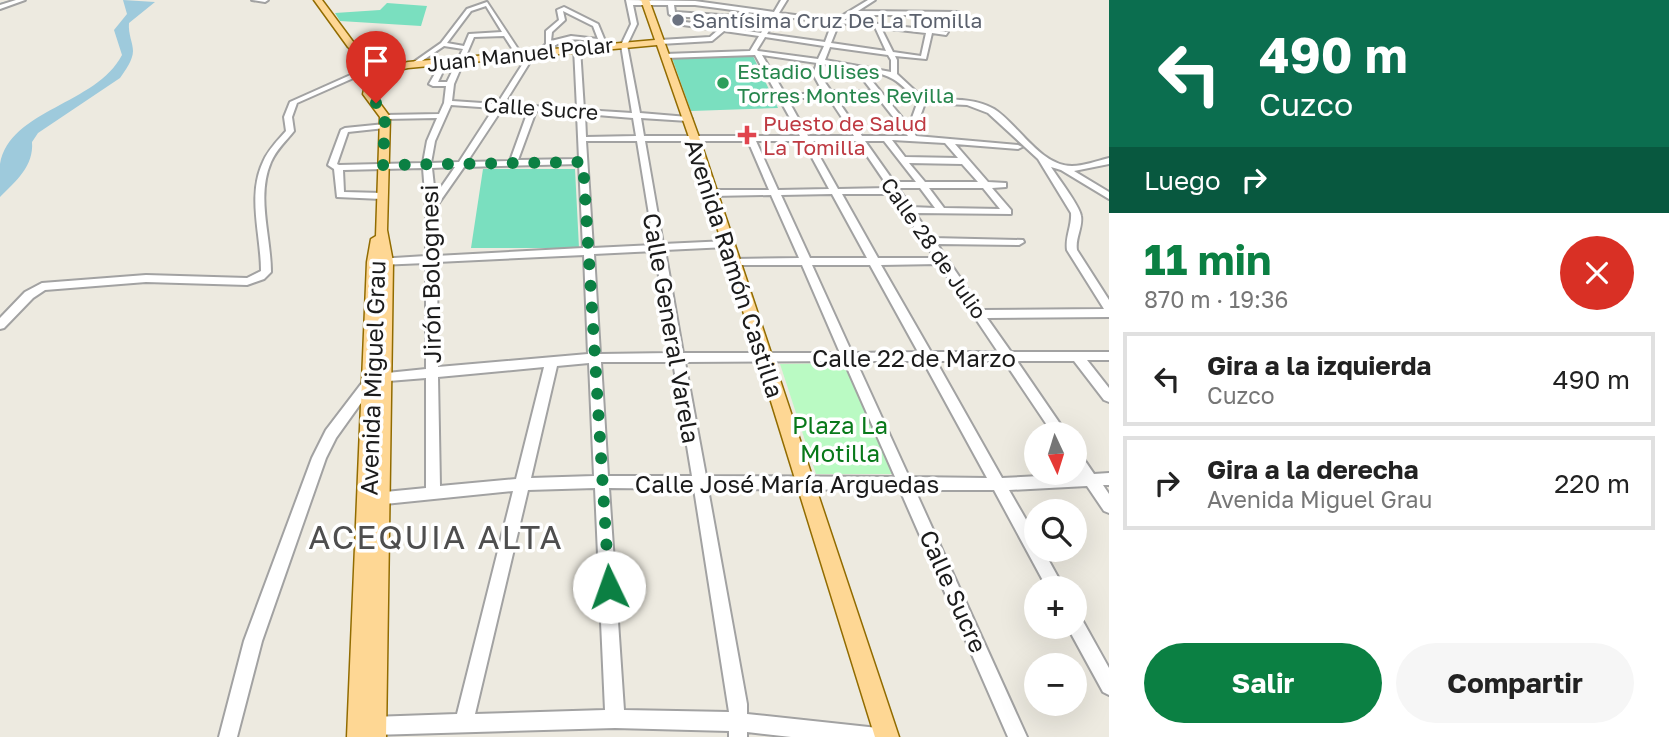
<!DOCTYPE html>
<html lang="es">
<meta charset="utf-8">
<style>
body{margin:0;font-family:"Golos Text",sans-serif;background:#f6f6f6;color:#222;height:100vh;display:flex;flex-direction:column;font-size:26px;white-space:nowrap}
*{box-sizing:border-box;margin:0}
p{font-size:23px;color:#767676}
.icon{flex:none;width:38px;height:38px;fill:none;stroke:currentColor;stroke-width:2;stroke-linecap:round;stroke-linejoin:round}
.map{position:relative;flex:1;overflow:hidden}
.side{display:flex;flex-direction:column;background:#fff;width:560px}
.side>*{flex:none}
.guide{background:#0b6e4f;color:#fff;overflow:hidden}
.needle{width:46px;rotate:176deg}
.fabs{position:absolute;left:1024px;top:422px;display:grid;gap:14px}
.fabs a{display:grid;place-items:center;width:63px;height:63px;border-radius:50%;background:#fff;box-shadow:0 7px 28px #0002;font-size:35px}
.pin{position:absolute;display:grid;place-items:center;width:60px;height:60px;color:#fff;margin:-72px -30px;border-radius:50% 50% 50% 0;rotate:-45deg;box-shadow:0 0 7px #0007}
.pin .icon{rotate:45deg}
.me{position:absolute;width:77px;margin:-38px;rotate:357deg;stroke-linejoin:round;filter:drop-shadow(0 0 5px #0008)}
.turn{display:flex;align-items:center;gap:24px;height:147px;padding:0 35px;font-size:32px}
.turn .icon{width:91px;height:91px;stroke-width:2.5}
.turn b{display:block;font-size:49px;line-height:60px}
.then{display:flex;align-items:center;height:66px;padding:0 35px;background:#0003;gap:14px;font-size:26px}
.round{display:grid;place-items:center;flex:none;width:74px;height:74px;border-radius:37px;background:#f6f6f6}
.overview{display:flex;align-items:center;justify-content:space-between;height:119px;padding:0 35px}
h1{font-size:42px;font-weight:700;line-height:52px;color:#0b8043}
.primary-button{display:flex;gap:14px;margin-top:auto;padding:14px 35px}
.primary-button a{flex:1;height:80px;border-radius:42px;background:#0b8043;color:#fff;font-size:28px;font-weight:700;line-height:80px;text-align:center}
.primary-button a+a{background:#f6f6f6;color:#222}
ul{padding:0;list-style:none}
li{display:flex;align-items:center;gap:21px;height:94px;margin:0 14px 10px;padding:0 21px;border:4px solid #e0e0e0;border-radius:0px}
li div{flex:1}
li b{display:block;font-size:26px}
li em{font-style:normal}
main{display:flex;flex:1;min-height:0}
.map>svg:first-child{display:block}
</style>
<main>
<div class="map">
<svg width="1109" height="737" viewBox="0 0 1109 737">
<rect width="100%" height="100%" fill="#edeae0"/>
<path fill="#bafac3" d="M846,363L895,474H816L780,364Z"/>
<path fill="#7adfbf" d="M387,3L427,6L421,26L340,21L335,13L380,10Z
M753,56L778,108L691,111L672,58Z
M483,169H575L579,248H471Z"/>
<path fill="#9ecadc" d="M123,0L155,2L129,23C128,34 133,43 133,51C133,60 125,71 120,78L38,133L32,142C34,166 16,181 0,197C0,187 0,175 0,164C10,109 96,105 122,55L114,30L127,14Z"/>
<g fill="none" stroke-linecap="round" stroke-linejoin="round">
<path stroke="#9ecadc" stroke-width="2" d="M0,4L16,0"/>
<defs>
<path id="minor" d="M16,0H25L0,9V5Z
M252,0H268L265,2Z
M626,0L695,1L774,12L781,0H787L779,13L835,20L868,0H875L858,11L959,12L957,15H852L844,20L948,32L946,35L932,33L926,59L895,56L897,60V74L924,99C946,100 974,97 994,109C1018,124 1040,166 1072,166C1083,166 1097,161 1109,158V164L1074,171L1109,192V199L1061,170L1051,167C1058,178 1080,206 1081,216C1083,227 1075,238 1077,250L1109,300V317L987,318L1011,352H1109V360H1087L1109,388V402L1104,400L1074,361H1017L1067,434H1053L1004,361H936L1002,478L1079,474L1074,468V450L1079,452L1094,474L1109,473V485H1103L1109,494V513L1104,511L1087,486L1009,490L1036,537V550H1043L1064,588H1047L994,490H915L1027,737H1008L900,490L708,489L747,704V714L878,728L885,730L887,737H791L747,732V737H729V731L615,728L372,735L365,733L363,726L365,719L372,717L457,714L513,491L375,505L370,504L368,499L370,494L375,493L426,488V378L376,382L336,438L326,458L262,641L237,737H219L244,641L312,458L326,430L368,375L426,369V263L378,265L373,262L378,259L426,256V207L423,168L343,170L344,192L382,193L387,196L382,199L337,197L334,169L328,165L341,130L345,128L385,124L389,126L385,128L348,132L337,164L339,165L423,163L427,141L437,118L385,119L381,117L385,115L439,114L444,103L446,86H433L429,84L441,63L444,61L447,63L438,82H447L463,49L444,46L416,65L411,64L441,43L467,9L487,2L522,55L517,56L504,36L474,37L454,84L452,101L497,104L529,54L532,52L535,54L504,104L577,109L574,48L577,46L580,48L584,110L632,113L621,45L631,24ZM633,5H668L669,14L672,16L736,20L746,12L772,15L761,33L727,28L730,25L727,23L721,27L685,22L683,25L718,30L710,37L660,40L657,42L660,44L712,41L724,31L759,36L750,51L665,54L662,56L665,58L755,55L800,136H644L641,118L688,121L692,119L688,117L640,113L627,45L637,24ZM674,5H695L740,11L735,16L675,12ZM486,6L502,32L469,34L464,46L447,43L471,11ZM777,16L832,23L825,42L767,34ZM839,23L875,27L886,51L831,43ZM881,28L926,33L921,56L893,52ZM765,37L824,46L818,59L758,51L757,50ZM830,47L888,55L891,60V72L825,60ZM762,55L817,63L813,74L824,94H785ZM823,64L855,69L872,91H831L819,74ZM863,70C893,75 897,80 918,101L909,126ZM834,95H876L908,136H862ZM787,98H829L854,136H808ZM925,103L967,105L988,113L1038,159L1071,213C1072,226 1065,237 1067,250L1104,309L982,310L937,244L1019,245L1024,242L1023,240L932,238L915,213L1011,214V210L992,188L1006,187V183L988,182L955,144L1018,149L1022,147L1018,145L916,136L914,133ZM451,105L494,108L459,162L431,163L435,141ZM502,109L528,111L510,161L467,162ZM536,111L577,114L579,159L518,160ZM585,114L633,118L636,136L586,137ZM892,140L945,143L958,158L905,157ZM586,141H637L654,245L593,248ZM645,141H748L769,190H711L706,193L711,196L771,195L799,258L733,259L728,262L733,265H802L840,353H683L665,250L727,247L732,244L727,241L663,244ZM756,141H803L829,189L778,190ZM811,141H857L889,188L838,189ZM865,141H884L916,182H894ZM909,163L962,164L978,182H925ZM579,164L583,248L436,256V207L464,167ZM455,167L435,196L432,168ZM898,188H920L935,208L911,207ZM929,188H983L1000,209L944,208ZM832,194L867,258H810L781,195ZM842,194H892L935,258H878ZM655,251L671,353L600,354L594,254ZM584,255L588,354L438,367L437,262ZM939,264L998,352H931L881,265ZM812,265H870L918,352L852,353ZM844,361L895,477L706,476L685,362ZM856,361H923L987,478L909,477ZM601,362H673L692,476H608ZM589,363L594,476L531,478L557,366ZM544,367L516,479L440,486L438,377ZM595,488L605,710L475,714L528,490ZM609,488L694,489L729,712L624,710Z
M564,7L598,24L605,41L609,44V46C593,45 584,36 566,41C555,43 546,53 536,54V52L546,44V31L559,20L557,10ZM563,11L593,26L598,39L571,36L551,41L552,32L565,20Z
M355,73L370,72L373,74L370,76H358L297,103L292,117L294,131C286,141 276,150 271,162C256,197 271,236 271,272L264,279L247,285L146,282L45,290L33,298L4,328L0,329V318L25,292L42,283L146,275L247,278L261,271C261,235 247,196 263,162C268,150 278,140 286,131L284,117L290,102Z
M1074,614L1080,616L1109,668V695L1103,692L1068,628L1067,626H1074Z"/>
<path id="major" d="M314,0H322L354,43L373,61L375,75L388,67L408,62L655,40L641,0H649L700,140L899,737H875L690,140L657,45L408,68L394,71L375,82L373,94L390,117L387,230L393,262L386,737H347L367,262L371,239L376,236L380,117L363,94L366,81V64L348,47Z"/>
</defs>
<use href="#minor" stroke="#a2a2a2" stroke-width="4"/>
<use href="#major" stroke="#926c00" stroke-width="3"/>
<use href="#minor" fill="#fff" fill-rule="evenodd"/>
<use href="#major" fill="#fed794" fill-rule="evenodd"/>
</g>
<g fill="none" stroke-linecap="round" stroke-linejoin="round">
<path stroke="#0b8043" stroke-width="12" stroke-dasharray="0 21.6" d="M376,103L385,117L383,165L583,162L609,587"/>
</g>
<circle fill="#6b7280" stroke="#fff" stroke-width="2.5" cx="678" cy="20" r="7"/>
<circle fill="#2e9e5b" stroke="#fff" stroke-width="2.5" cx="723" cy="83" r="7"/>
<path fill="#e0444e" stroke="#fff" stroke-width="2.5" d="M743.5 124.5h7v7h7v7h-7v7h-7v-7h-7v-7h7z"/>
<g text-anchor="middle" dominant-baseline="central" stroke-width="7" stroke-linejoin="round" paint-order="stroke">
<g font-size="21" fill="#5b616d" stroke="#fff" text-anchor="start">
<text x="692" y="20">Santísima Cruz De La Tomilla</text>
</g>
<g font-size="21" fill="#1b1b1b" stroke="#fff">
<text transform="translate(520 54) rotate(-6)">Juan Manuel Polar</text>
<text transform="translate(541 108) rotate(4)">Calle Sucre</text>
<text transform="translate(934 248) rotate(55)">Calle 28 de Julio</text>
</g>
<g font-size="21" fill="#27864d" stroke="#fff" text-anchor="start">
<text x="737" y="71">Estadio Ulises<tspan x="737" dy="24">Torres Montes Revilla</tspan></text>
</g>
<g font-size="21" fill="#be3a42" stroke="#fff" text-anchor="start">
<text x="763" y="123">Puesto de Salud<tspan x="763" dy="24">La Tomilla</tspan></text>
</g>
<g font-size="24" fill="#1b1b1b" stroke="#fff">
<text transform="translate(735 268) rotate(72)">Avenida Ramón Castilla</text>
<text transform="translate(430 274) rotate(-91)">Jirón Bolognesi</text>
<text transform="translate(672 328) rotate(80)">Calle General Varela</text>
<text x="914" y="357">Calle 22 de Marzo</text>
<text transform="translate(372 378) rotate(-88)">Avenida Miguel Grau</text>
<text x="787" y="483">Calle José María Arguedas</text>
<text transform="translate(954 591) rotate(66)">Calle Sucre</text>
</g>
<g font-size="24" fill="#08791a" stroke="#fff">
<text x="840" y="424">Plaza La<tspan x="840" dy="28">Motilla</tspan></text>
</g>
<g font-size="33" letter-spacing="2" fill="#4e4e4e" stroke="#fff">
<text x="436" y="536">ACEQUIA ALTA</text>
</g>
</g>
</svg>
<div class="fabs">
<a><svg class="needle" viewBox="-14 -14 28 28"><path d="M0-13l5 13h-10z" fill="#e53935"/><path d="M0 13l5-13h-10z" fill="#767676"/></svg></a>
<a><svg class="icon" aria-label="search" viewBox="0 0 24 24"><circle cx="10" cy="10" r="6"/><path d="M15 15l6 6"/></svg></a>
<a>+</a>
<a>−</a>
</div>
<div class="pin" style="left:376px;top:103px;background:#d93025"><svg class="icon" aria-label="arrive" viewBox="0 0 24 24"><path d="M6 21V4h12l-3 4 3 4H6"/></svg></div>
<svg class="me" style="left:609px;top:587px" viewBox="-20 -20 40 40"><circle r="19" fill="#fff"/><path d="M0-13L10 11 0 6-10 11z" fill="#0b8043"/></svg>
</div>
<section class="side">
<div class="guide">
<div class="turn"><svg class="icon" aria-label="left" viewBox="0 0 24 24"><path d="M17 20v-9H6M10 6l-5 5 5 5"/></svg><div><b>490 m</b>Cuzco</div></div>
<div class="then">Luego<svg class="icon" aria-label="right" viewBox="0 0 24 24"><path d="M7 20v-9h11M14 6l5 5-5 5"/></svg></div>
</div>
<div class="overview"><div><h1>11 min</h1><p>870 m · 19:36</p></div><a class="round" style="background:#d93025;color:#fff"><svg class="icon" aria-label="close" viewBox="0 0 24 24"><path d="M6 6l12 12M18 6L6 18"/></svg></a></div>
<ul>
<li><svg class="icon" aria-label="left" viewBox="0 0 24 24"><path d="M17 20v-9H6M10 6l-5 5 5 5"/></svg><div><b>Gira a la izquierda</b><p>Cuzco</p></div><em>490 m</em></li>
<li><svg class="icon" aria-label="right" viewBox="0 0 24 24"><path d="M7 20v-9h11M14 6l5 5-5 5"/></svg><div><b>Gira a la derecha</b><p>Avenida Miguel Grau</p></div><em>220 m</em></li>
</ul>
<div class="primary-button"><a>Salir</a><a>Compartir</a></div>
</section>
</main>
